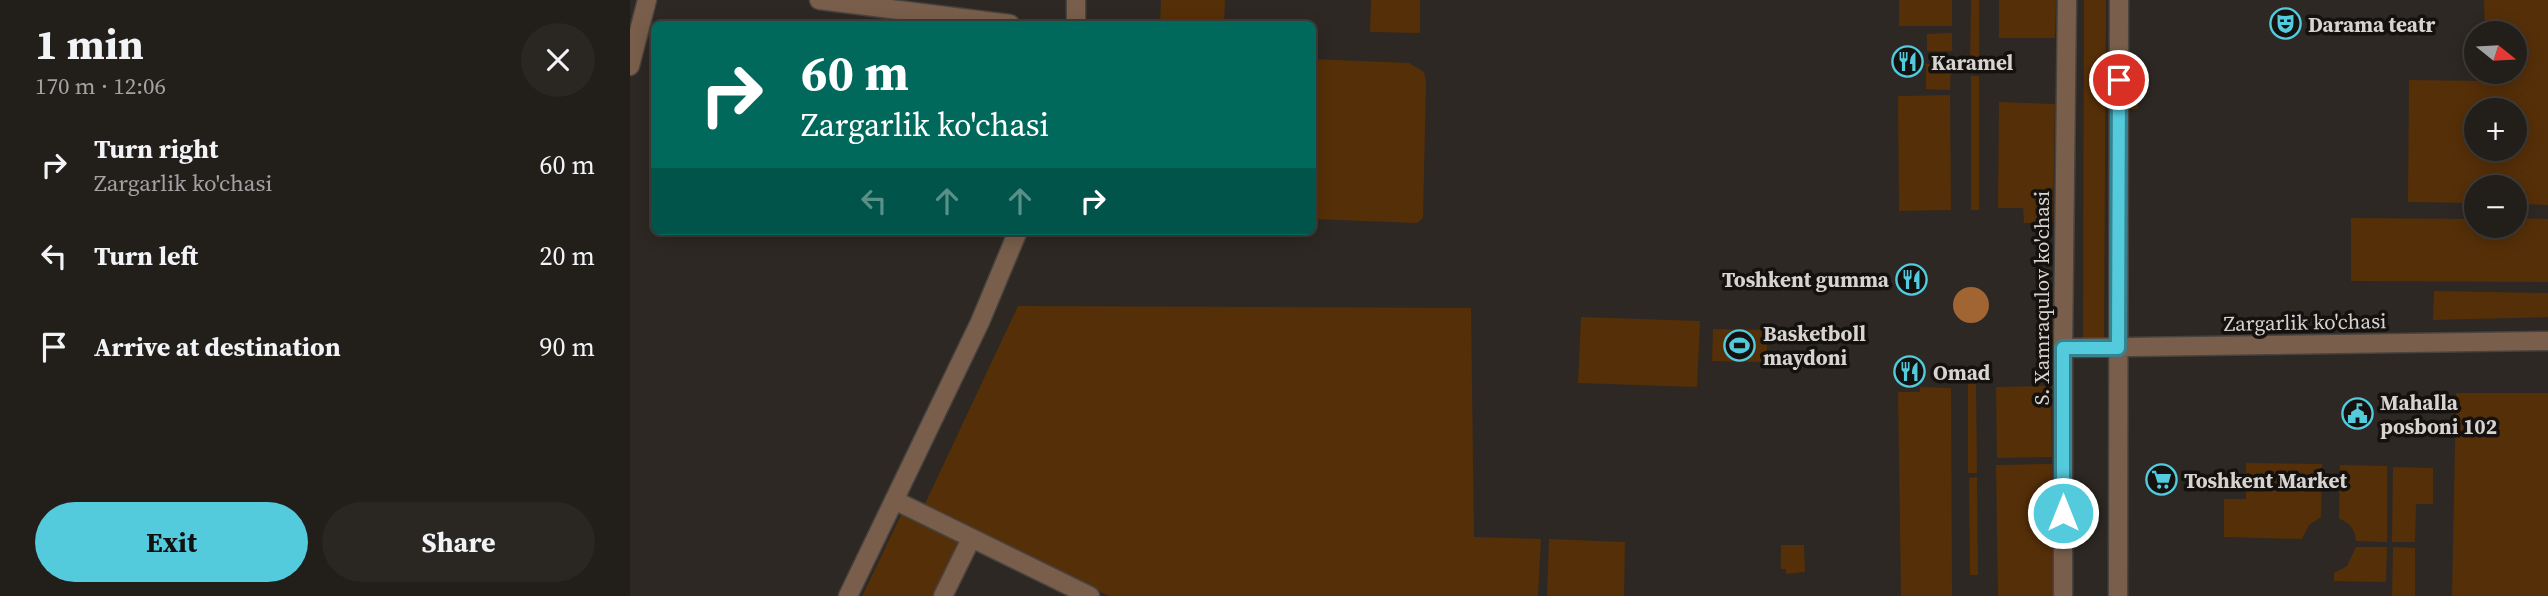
<!DOCTYPE html>
<meta charset="utf-8">
<style>
body{margin:0;font-family:"Source Serif 4",serif;background:#2a2723;color:#f1f3f6;height:100vh;display:flex;flex-direction:column;font-size:26px;white-space:nowrap}
*{box-sizing:border-box;margin:0}
p{font-size:23px;color:#a2a2a2}
.icon{flex:none;width:38px;height:38px;fill:none;stroke:currentColor;stroke-width:2;stroke-linecap:round;stroke-linejoin:round}
.map{position:relative;flex:1;overflow:hidden}
.side{display:flex;flex-direction:column;background:#221e1a;width:630px}
.side>*{flex:none}
.hud{position:absolute;left:21px;top:21px;width:665px;height:214px;border-radius:10px;box-shadow:0 4px 18px #0003,0 0 0 2px #3f3c39;background:#00695c;color:#fff;overflow:hidden}
.needle{width:46px;rotate:108deg}
.controls{position:absolute;left:1834px;top:21px;display:grid;gap:14px}
.controls a{display:grid;place-items:center;width:63px;height:63px;border-radius:50%;background:#221e1a;box-shadow:0 4px 18px #0003,0 0 0 2px #3f3c39;font-size:35px}
.pin{position:absolute;display:grid;place-items:center;width:60px;height:60px;color:#fff;margin:-30px;border:4px solid #fff;border-radius:50%;box-shadow:0 2px 7px #0007}
.me{position:absolute;width:77px;margin:-38px;rotate:0deg;stroke-linejoin:round;filter:drop-shadow(0 0 5px #0008)}
.turn{display:flex;align-items:center;gap:24px;height:147px;padding:0 35px;font-size:32px}
.turn .icon{width:91px;height:91px;stroke-width:2.5}
.turn b{display:block;font-size:49px;line-height:60px}
.lanes{display:flex;align-items:center;height:66px;padding:0 35px;background:#0003;justify-content:center;gap:35px;direction:ltr}
.lanes .off{opacity:.35}
.round{display:grid;place-items:center;flex:none;width:74px;height:74px;border-radius:37px;background:#2a2723}
.overview{display:flex;align-items:center;justify-content:space-between;height:119px;padding:0 35px}
h1{font-size:42px;font-weight:700;line-height:52px}
.primary-button{display:flex;gap:14px;margin-top:auto;padding:14px 35px}
.primary-button a{flex:1;height:80px;border-radius:42px;background:#54cadd;color:#111;font-size:28px;font-weight:700;line-height:80px;text-align:center}
.primary-button a+a{background:#2a2723;color:#f1f3f6}
ul{padding:0;list-style:none}
li{display:flex;align-items:center;gap:21px;height:91px;padding:0 35px}
li div{flex:1}
li b{display:block;font-size:26px}
li em{font-style:normal}
main{display:flex;flex:1;min-height:0}
.map>svg:first-child{display:block}
</style>
<main>
<section class="side">
<div class="overview"><div><h1>1 min</h1><p>170 m · 12:06</p></div><a class="round"><svg class="icon" aria-label="close" viewBox="0 0 24 24"><path d="M6 6l12 12M18 6L6 18"/></svg></a></div>
<ul>
<li><svg class="icon" aria-label="right" viewBox="0 0 24 24"><path d="M7 20v-9h11M14 6l5 5-5 5"/></svg><div><b>Turn right</b><p>Zargarlik ko'chasi</p></div><em>60 m</em></li>
<li><svg class="icon" aria-label="left" viewBox="0 0 24 24"><path d="M17 20v-9H6M10 6l-5 5 5 5"/></svg><div><b>Turn left</b></div><em>20 m</em></li>
<li><svg class="icon" aria-label="arrive" viewBox="0 0 24 24"><path d="M6 21V4h12l-3 4 3 4H6"/></svg><div><b>Arrive at destination</b></div><em>90 m</em></li>
</ul>
<div class="primary-button"><a>Exit</a><a>Share</a></div>
</section>
<div class="map">
<svg width="1918" height="596" viewBox="0 0 1918 596">
<rect width="100%" height="100%" fill="#2d2823"/>
<path fill="#552f08" fill-rule="evenodd" d="M531,0H595L594,24H530Z
M741,0H790V33L740,32Z
M1269,0H1322V26H1269Z
M1341,0H1349V71H1340Z
M1369,0H1426L1425,38H1369Z
M1454,0H1476L1474,338L1453,339Z
M1854,0H1918V205L1885,204V187H1846V203L1778,202L1779,80L1855,81L1856,72H1885V33H1855ZM1846,110H1885V149H1846Z
M1322,33V51H1297V34Z
M683,59L779,63L794,72L796,82L793,218L787,223L683,219Z
M1494,60L1508,61V109H1494Z
M1296,64H1321L1320,90L1296,89Z
M1341,76H1349V210H1341Z
M1320,95L1321,210L1269,211L1268,96Z
M1369,102L1425,104L1423,222L1394,223L1393,208H1368Z
M1721,218L1846,219L1847,226H1885V218L1918,219V282L1721,281Z
M1804,291L1918,293V317L1803,320Z
M388,306L841,308L844,537L911,539L908,596H479L293,508Z
M951,317L1070,321L1067,387L948,383Z
M1083,329L1137,330V362L1082,361Z
M1338,384H1346L1347,473H1338Z
M1421,386L1422,457L1367,458L1366,387Z
M1290,387L1321,388L1322,596H1271L1268,392H1290Z
M1826,393H1918V596H1822Z
M1616,463L1692,464L1691,517L1679,525L1672,539L1594,537V499H1616Z
M1422,464L1425,596H1368L1366,465Z
M1710,465L1757,466V542L1726,541C1725,530 1720,522 1709,519Z
M1763,467L1803,468V504H1786L1785,542H1762Z
M1347,477L1348,575H1340L1339,478Z
M271,515L329,543L303,596H232Z
M919,539L995,542L994,596H917Z
M1151,545H1174L1175,572L1156,574V569H1151Z
M1726,547H1757L1756,582L1704,581V573L1717,566Z
M1763,547L1785,548V596H1762Z"/>
<path fill="#a06532" d="M1323 305a18 18 0 1 1 36 0a18 18 0 1 1-36 0Z"/>
<g fill="none" stroke-linecap="round" stroke-linejoin="round">
<defs>
<path id="minor" d="M189,0L380,24
M446,24V0
M0,66L17,0
M1433,348L1918,341
M264,500L460,596
M218,596L350,322L388,231
M313,596L341,539
M1433,596V348L1437,0
M1488,596L1489,0"/>
</defs>
<use href="#minor" stroke="#48433f" stroke-width="21"/>
<use href="#minor" stroke="#795f4b" stroke-width="18"/>
</g>
<g fill="none" stroke-linecap="round" stroke-linejoin="round">
<defs>
<path id="route" d="M1433,513V348H1488L1489,80"/>
</defs>
<use href="#route" stroke="#378390" stroke-width="18"/>
<use href="#route" stroke="#54cadd" stroke-width="12"/>
</g>
<defs>
<symbol id="theatre-ring" viewBox="-11 -11 22 22"><circle r="9.5" fill="#14110f" stroke="#54cadd" stroke-width="1.5"/><path d="M-5-5.5Q0-4 5-5.5V0Q5 5 0 6Q-5 5-5 0ZM-3.3-2.5H-1v1.5H-3.3ZM1-2.5H3.3v1.5H1ZM-2.8 1Q0 5.5 2.8 1Z" fill="#54cadd"/></symbol>
<symbol id="restaurant-ring" viewBox="-11 -11 22 22"><circle r="9.5" fill="#14110f" stroke="#54cadd" stroke-width="1.5"/><path d="M-5-6h1v4h1v-4h1v4h1v-4h1v5L-1.5 .5V6h-2V.5L-5-1ZM5-6V6H3V1.5H1.5Q1.5-4 5-6Z" fill="#54cadd"/></symbol>
<symbol id="stadium-ring" viewBox="-11 -11 22 22"><circle r="9.5" fill="#14110f" stroke="#54cadd" stroke-width="1.5"/><path d="M0-5a6.5 5 0 1 0 0 10a6.5 5 0 1 0 0-10ZM-3.5-1.8h7v3.6h-7Z" fill="#54cadd"/></symbol>
<symbol id="civic-ring" viewBox="-11 -11 22 22"><circle r="9.5" fill="#14110f" stroke="#54cadd" stroke-width="1.5"/><path d="M-.6-6.5H3V-4.5H.6V-3L4-1V1h2V6H-6V1h2V-1L-.6-3ZM-1.2 2.5V6h2.4V2.5Z" fill="#54cadd"/></symbol>
<symbol id="supermarket-ring" viewBox="-11 -11 22 22"><circle r="9.5" fill="#14110f" stroke="#54cadd" stroke-width="1.5"/><path d="M-6-5.5h2.5l.6 2H6L4.5 2H-2.5L-4.4-4H-6ZM-1.5 3.2a1.3 1.3 0 1 0 .1 0ZM3 3.2a1.3 1.3 0 1 0 .1 0Z" fill="#54cadd"/></symbol>
</defs>
<g fill-rule="evenodd">
<use href="#theatre-ring" x="1638" y="6" width="35" height="35"/>
<use href="#restaurant-ring" x="1260" y="44" width="35" height="35"/>
<use href="#restaurant-ring" x="1264" y="262" width="35" height="35"/>
<use href="#stadium-ring" x="1092" y="328" width="35" height="35"/>
<use href="#restaurant-ring" x="1262" y="354" width="35" height="35"/>
<use href="#civic-ring" x="1710" y="396" width="35" height="35"/>
<use href="#supermarket-ring" x="1514" y="462" width="35" height="35"/>
</g>
<g text-anchor="middle" dominant-baseline="central" stroke-width="7" stroke-linejoin="round" paint-order="stroke">
<g font-size="21" font-weight="bold" fill="#d6d3d0" stroke="#14110f" text-anchor="start">
<text x="1678" y="24">Darama teatr</text>
<text x="1301" y="62">Karamel</text>
<text x="1259" y="279" text-anchor="end">Toshkent gumma</text>
<text x="1133" y="333">Basketboll<tspan x="1133" dy="24">maydoni</tspan></text>
<text x="1303" y="372">Omad</text>
<text x="1750" y="402">Mahalla<tspan x="1750" dy="24">posboni 102</tspan></text>
<text x="1554" y="480">Toshkent Market</text>
</g>
<g font-size="21" fill="#d6d3d0" stroke="#14110f">
<text transform="translate(1411 298) rotate(-90)">S. Xamraqulov ko'chasi</text>
<text transform="translate(1675 322) rotate(-1)">Zargarlik ko'chasi</text>
</g>
</g>
</svg>
<div class="controls">
<a><svg class="needle" viewBox="-14 -14 28 28"><path d="M0-13l5 13h-10z" fill="#e53935"/><path d="M0 13l5-13h-10z" fill="#a2a2a2"/></svg></a>
<a>+</a>
<a>−</a>
</div>
<div class="pin" style="left:1489px;top:80px;background:#d93025"><svg class="icon" aria-label="arrive" viewBox="0 0 24 24"><path d="M6 21V4h12l-3 4 3 4H6"/></svg></div>
<svg class="me" style="left:1433px;top:513px" viewBox="-20 -20 40 40"><circle r="17" fill="#54cadd" stroke="#fff" stroke-width="3"/><path d="M0-11L8 9 0 5-8 9z" fill="#fff"/></svg>
<div class="hud">
<div class="turn"><svg class="icon" aria-label="right" viewBox="0 0 24 24"><path d="M7 20v-9h11M14 6l5 5-5 5"/></svg><div><b>60 m</b>Zargarlik ko'chasi</div></div>
<div class="lanes"><svg class="icon off" aria-label="left" viewBox="0 0 24 24"><path d="M17 20v-9H6M10 6l-5 5 5 5"/></svg><svg class="icon off" aria-label="ahead" viewBox="0 0 24 24"><path d="M12 20V5M6 11l6-6 6 6"/></svg><svg class="icon off" aria-label="ahead" viewBox="0 0 24 24"><path d="M12 20V5M6 11l6-6 6 6"/></svg><svg class="icon" aria-label="right" viewBox="0 0 24 24"><path d="M7 20v-9h11M14 6l5 5-5 5"/></svg></div>
</div>
</div>
</main>
